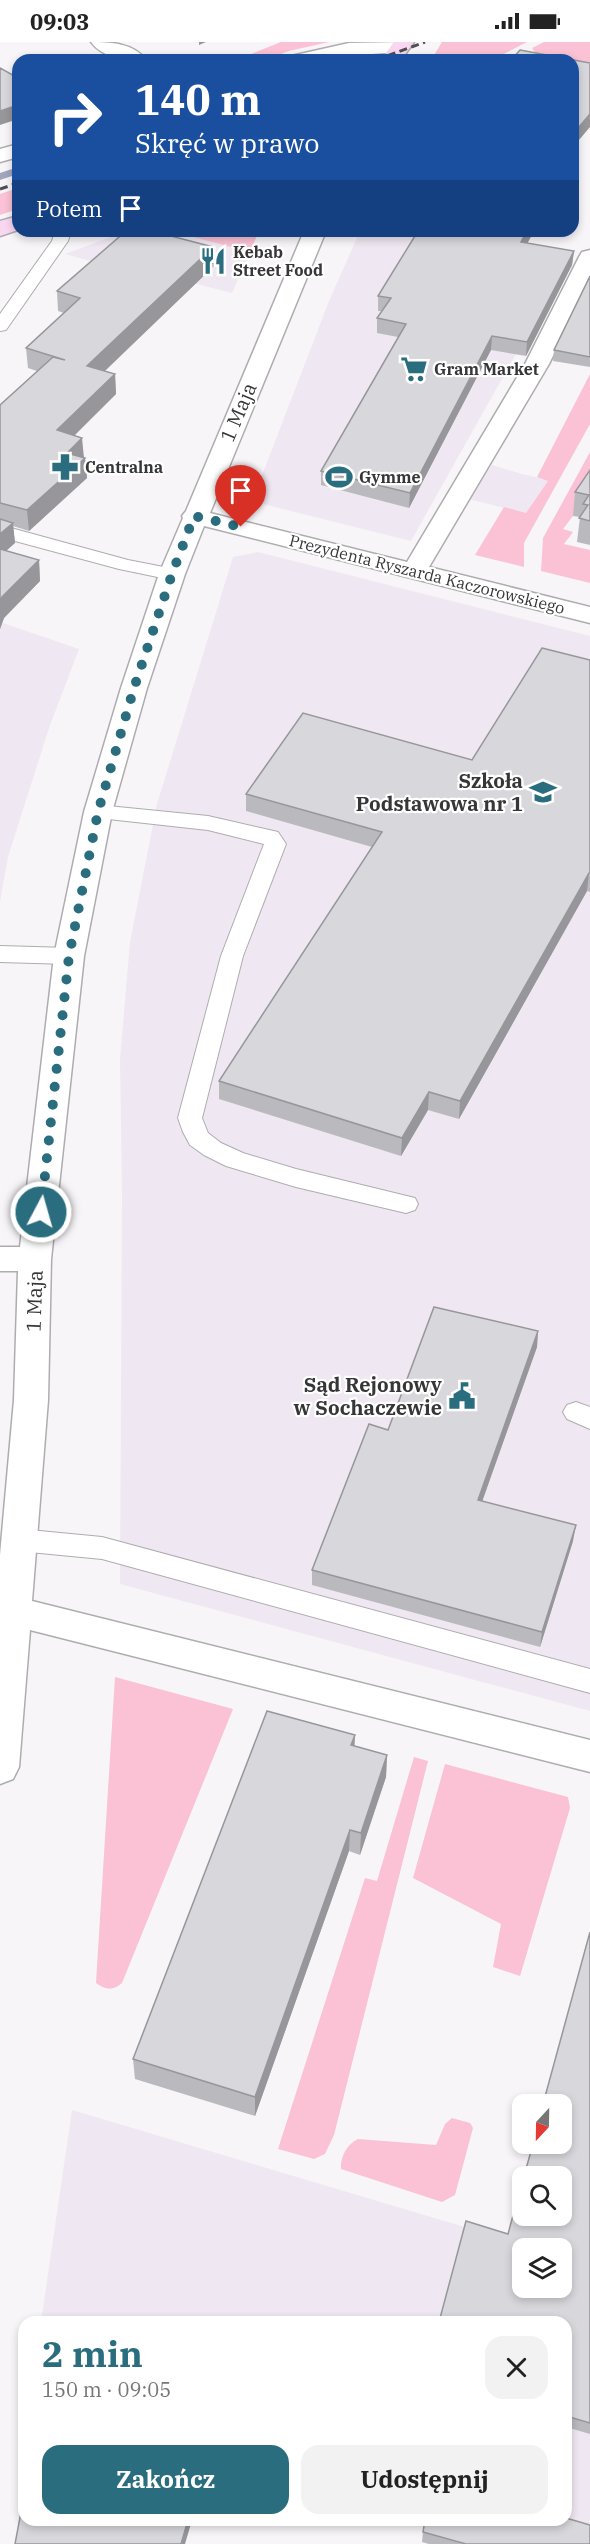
<!DOCTYPE html>
<html lang="pl">
<meta charset="utf-8">
<style>
body{margin:0;font-family:"IBM Plex Serif",serif;background:#f2f2f2;color:#222;height:100vh;display:flex;flex-direction:column;font-size:22px;white-space:nowrap}
*{box-sizing:border-box;margin:0}
p{font-size:20px;color:#767676}
.icon{flex:none;width:33px;height:33px;fill:none;stroke:currentColor;stroke-width:2;stroke-linecap:round;stroke-linejoin:round}
.map{position:relative;flex:1;overflow:hidden}
.details{position:absolute;left:18px;top:2274px;width:554px;height:210px;display:flex;flex-direction:column;background:#fff;border-radius:18px;box-shadow:0 3px 9px #0003}
.details>*{flex:none}
.hud{position:absolute;left:12px;top:12px;width:567px;height:183px;border-radius:18px;box-shadow:0 3px 9px #0003;background:#1a4fa0;color:#fff;overflow:hidden}
.needle{width:39px;rotate:202deg}
.fabs{position:absolute;left:512px;top:2052px;display:grid;gap:12px}
.fabs a{display:grid;place-items:center;width:60px;height:60px;border-radius:12px;background:#fff;box-shadow:0 3px 9px #0003;font-size:30px}
.pin{position:absolute;display:grid;place-items:center;width:51px;height:51px;color:#fff;margin:-62px -26px;border-radius:50% 50% 50% 0;rotate:-45deg;box-shadow:0 0 6px #0007}
.pin .icon{rotate:45deg}
.me{position:absolute;width:66px;margin:-33px;rotate:6deg;stroke-linejoin:round;filter:drop-shadow(0 0 4px #0008)}
.turn{display:flex;align-items:center;gap:21px;height:126px;padding:0 24px;font-size:27px}
.turn .icon{width:78px;height:78px;stroke-width:2.5}
.turn b{display:block;font-size:42px;line-height:51px}
.then{display:flex;align-items:center;height:57px;padding:0 24px;background:#0003;gap:12px;font-size:22px}
.round{display:grid;place-items:center;flex:none;width:63px;height:63px;border-radius:18px;background:#f2f2f2}
.head{display:flex;align-items:center;justify-content:space-between;height:102px;padding:0 24px}
h1{font-size:36px;font-weight:700;line-height:45px;color:#296d7e}
.action{display:flex;gap:12px;margin-top:auto;padding:12px 24px}
.action a{flex:1;height:69px;border-radius:18px;background:#296d7e;color:#fff;font-size:24px;font-weight:700;line-height:69px;text-align:center}
.action a+a{background:#f2f2f2;color:#222}
.status{display:flex;justify-content:space-between;align-items:center;height:42px;padding:0 30px;background:#fff;direction:ltr}
.status svg{height:16px;fill:currentColor}
.map>svg:first-child{display:block}
</style>
<div class="status"><b>09:03</b><svg viewBox="0 0 49 12"><path d="M0 12V9h3v3zM5 12V6h3v6zM10 12V3h3v9zM15 12V0h3v12zM26 1h20v11H26zM47 4h2v5h-2z"/></svg></div>
<div class="map">
<svg width="590" height="2502" viewBox="0 0 590 2502">
<rect width="100%" height="100%" fill="#f8f5f9"/>
<path fill="#efe7f1" d="M127,189H170L250,210L232,251L135,226L105,223L65,212Z
M360,189H379L421,197L526,294L411,499L259,461L254,454L329,259Z
M492,423L522,432L549,438L526,471L468,457Z
M258,510L590,594V1669L120,1542L122,1152L120,1017L130,900L157,762L233,515Z
M0,580L79,607L49,686L8,815L0,860Z
M72,2068L535,2206H522V2246H561L590,2224V2495L566,2478V2280H41Z"/>
<path fill="#fac2d4" d="M281,0H329L289,9L265,18H236Z
M442,0H527L498,15L471,18H431Z
M544,0H590V26L573,18L538,15L532,6Z
M18,146V167L0,173V152Z
M170,189H259L250,210Z
M590,332V382L524,501V525L475,513L504,465L526,471L548,439L537,435Z
M590,410V452L563,487L573,490L564,502L590,508V541L541,529L543,496Z
M115,1635L233,1667L122,1941C113,1949 106,1948 96,1941Z
M414,1715L428,1719L334,2093L325,2112L314,2117L278,2107L365,1836L377,1839Z
M445,1722L568,1755L570,1766L520,1934L493,1925L501,1882L413,1836Z
M452,2076L470,2081L473,2086L455,2153L442,2160L341,2127C340,2115 347,2102 358,2097L436,2103L445,2082Z"/>
<g fill="none" stroke-linecap="round" stroke-linejoin="round">
<path fill="#a2a6bc" fill-rule="evenodd" d="M18,125V132L0,138V131Z"/>
<defs>
<path id="lane" d="M55,189H71L68,199L6,288L0,289V272L52,199Z
M0,483L128,518L179,528L182,532L179,536L172,538L119,527L0,495Z
M98,763L208,774L278,790L286,802L243,914L202,1076L208,1091L221,1101L243,1111L296,1127L415,1156L418,1162L415,1168L406,1171L296,1145L226,1124L204,1113L190,1103L183,1090L178,1076L221,914L264,802L208,788L90,775L87,770L90,765Z
M0,904L69,906L77,909L80,914L77,919L69,922L0,920Z
M576,1360L590,1365V1387L567,1377L563,1370L567,1363Z
M19,1487L102,1495L590,1627V1651L102,1517L19,1509L9,1506L5,1498L9,1490Z"/>
<path id="street" d="M91,0C110,0 134,1 146,18C128,18 103,17 91,0Z
M407,0L410,4L407,8L400,10C362,12 326,18 288,18L291,14L349,1Z
M18,102V115L0,120V107Z
M304,189H326L210,471L407,520L525,322L579,215L582,210L590,208V237L549,322L429,525L590,565V581L204,484L185,532L147,646L112,770L84,914L51,1217L48,1358L32,1559L590,1698V1730L30,1588L19,1725L13,1737L0,1742V1513L14,1358L18,1229H0V1205H20L54,914L84,770L121,646L159,532L183,476L182,474L186,469Z"/>
<path id="secondary" d="M394,0H414L401,18H381Z
M18,174V188L0,194V179Z"/>
</defs>
<use href="#lane" stroke="#afacb0" stroke-width="2"/>
<use href="#street" stroke="#afacb0" stroke-width="3"/>
<use href="#secondary" stroke="#afacb0" stroke-width="3"/>
<use href="#lane" fill="#fff" fill-rule="evenodd"/>
<use href="#street" fill="#fff" fill-rule="evenodd"/>
<use href="#secondary" fill="#f9d7f1" fill-rule="evenodd"/>
<path stroke="#4f4e50" stroke-width="3" stroke-dasharray="8 4.5" stroke-linecap="butt" d="M376,18L425,0
M0,147L18,141"/>
</g>
<path fill="#bab9bd" d="M534,189L527,201L574,209L572,223L526,314L491,308L409,466L321,443V429L398,295L377,291V276L382,269H378V254Z
M213,205L214,224L105,329L115,332L116,352L74,393L84,415L85,416L87,436L29,489L13,484L15,501L6,509L39,518L40,539L4,576L0,587V363L37,329L28,326L26,306L64,271L58,269L57,249Z
M590,234V325L553,319L554,308Z
M590,428V503L577,500L580,475L573,474L575,450Z
M590,618V850L587,849L459,1077L428,1068L401,1114L219,1057V1039L372,805L246,769V752L472,718Z
M538,1289L537,1305L482,1459L573,1499L540,1605L312,1543V1528L388,1388Z
M355,1693L354,1704L387,1713L386,1735L360,1813L349,1809L255,2074L135,2037L133,2017Z
M590,1890V2392L566,2385V2280L508,2192Z
M423,2490L590,2502H429L422,2500Z"/>
<path fill="#97969a" d="M199,0H206L199,3Z
M18,63V77L0,83V69Z
M590,72V85L573,105V92Z
M527,189H534L520,215L521,200Z
M213,205L214,224L89,344L87,324Z
M574,209L572,223L526,314L527,300Z
M492,294L491,308L409,466L410,451Z
M115,332L116,352L59,409L57,388Z
M82,396L84,416H85L87,436L29,489L27,468L67,411Z
M13,481L15,501L0,514V492Z
M39,518L40,539L4,576L0,587V560L2,555Z
M589,831L587,849L459,1077L460,1059Z
M429,1050L428,1068L401,1114L402,1096Z
M538,1289L537,1305L477,1474L478,1458Z
M576,1483L573,1499L540,1605L542,1590Z
M355,1693L354,1714L351,1703Z
M387,1713L386,1735L360,1813L361,1791Z
M350,1788L349,1809L255,2074V2055Z
M188,2478H192L185,2502H181Z"/>
<path fill="#d8d7dc" stroke="#97969a" stroke-width="1.5" fill-rule="evenodd" d="M520,8L590,21V72L573,92V18H511Z
M0,26L18,36V63L0,69Z
M126,189H137L148,192L152,189L213,205L87,324L115,332L57,388L82,396L67,411L85,416L27,468L0,461V363L53,315L65,318L26,306L80,256L57,249Z
M418,189H527L521,200L574,209L527,300L492,294L410,451L321,429L406,282L377,276L391,256L378,254Z
M590,234V315L554,308Z
M590,428V479L579,476L588,463L583,462L589,453L575,450Z
M0,477L13,481L0,492Z
M0,507L39,518L2,555L0,560Z
M542,606L590,618V831H589L460,1059L429,1050L402,1096L219,1039L382,790L246,752L303,671L472,718Z
M434,1265L538,1289L478,1458L576,1483L542,1590L312,1528L369,1382L388,1388Z
M267,1669L355,1693L351,1703L387,1713L361,1791L350,1788L255,2055L133,2017Z
M590,1890V2381L566,2374V2280H439L466,2179L508,2192L522,2140V2174H561V2134H524L533,2102H561V2062H543ZM522,2206H561V2246H522Z
M24,2454V2478H188L181,2502H15Z
M566,2476L590,2483V2502H466L423,2490L425,2478H566Z"/>
<g fill="none" stroke-linecap="round" stroke-linejoin="round">
<path stroke="#296d7e" stroke-width="10" stroke-dasharray="0 18" d="M41,1170L69,914L98,770L134,646L172,532L194,474L241,485"/>
</g>
<defs>
<symbol id="restaurant-bare" viewBox="-9 -9 18 18"><path d="M-5-6h1v4h1v-4h1v4h1v-4h1v5L-1.5 .5V6h-2V.5L-5-1ZM5-6V6H3V1.5H1.5Q1.5-4 5-6Z" fill="#296d7e" stroke="#fff" stroke-width="2.5" paint-order="stroke"/></symbol>
<symbol id="supermarket-bare" viewBox="-9 -9 18 18"><path d="M-6-5.5h2.5l.6 2H6L4.5 2H-2.5L-4.4-4H-6ZM-1.5 3.2a1.3 1.3 0 1 0 .1 0ZM3 3.2a1.3 1.3 0 1 0 .1 0Z" fill="#296d7e" stroke="#fff" stroke-width="2.5" paint-order="stroke"/></symbol>
<symbol id="pharmacy-bare" viewBox="-9 -9 18 18"><path d="M-2-6h4v4h4v4h-4v4h-4v-4h-4v-4h4Z" fill="#296d7e" stroke="#fff" stroke-width="2.5" paint-order="stroke"/></symbol>
<symbol id="stadium-bare" viewBox="-9 -9 18 18"><path d="M0-5a6.5 5 0 1 0 0 10a6.5 5 0 1 0 0-10ZM-3.5-1.8h7v3.6h-7Z" fill="#296d7e" stroke="#fff" stroke-width="2.5" paint-order="stroke"/></symbol>
<symbol id="school-bare" viewBox="-9 -9 18 18"><path d="M0-5L7-2L0 1L-7-2ZM-4 1L0 2.5L4 1V4Q0 6-4 4Z" fill="#296d7e" stroke="#fff" stroke-width="2.5" paint-order="stroke"/></symbol>
<symbol id="civic-bare" viewBox="-9 -9 18 18"><path d="M-.6-6.5H3V-4.5H.6V-3L4-1V1h2V6H-6V1h2V-1L-.6-3ZM-1.2 2.5V6h2.4V2.5Z" fill="#296d7e" stroke="#fff" stroke-width="2.5" paint-order="stroke"/></symbol>
</defs>
<g fill-rule="evenodd">
<use href="#restaurant-bare" x="194" y="200" width="38" height="38"/>
<use href="#supermarket-bare" x="395" y="308" width="38" height="38"/>
<use href="#pharmacy-bare" x="46" y="406" width="38" height="38"/>
<use href="#stadium-bare" x="320" y="416" width="38" height="38"/>
<use href="#school-bare" x="524" y="731" width="38" height="38"/>
<use href="#civic-bare" x="443" y="1335" width="38" height="38"/>
</g>
<g text-anchor="middle" dominant-baseline="central" stroke-width="4.5" stroke-linejoin="round" paint-order="stroke">
<g font-size="16" font-weight="bold" fill="#363537" stroke="#fff" text-anchor="start">
<text x="233" y="210">Kebab<tspan x="233" dy="18">Street Food</tspan></text>
<text x="434" y="327">Gram Market</text>
<text x="85" y="425">Centralna</text>
<text x="359" y="435">Gymme</text>
</g>
<g font-size="16" fill="#363537" stroke="#fff">
<text transform="translate(427 532) rotate(14)">Prezydenta Ryszarda Kaczorowskiego</text>
</g>
<g font-size="20" fill="#363537" stroke="#fff">
<text transform="translate(238 370) rotate(-67)">1 Maja</text>
<text transform="translate(34 1259) rotate(-88)">1 Maja</text>
</g>
<g font-size="20" font-weight="bold" fill="#363537" stroke="#fff" text-anchor="end">
<text x="523" y="738">Szkoła<tspan x="523" dy="23">Podstawowa nr 1</tspan></text>
<text x="442" y="1342">Sąd Rejonowy<tspan x="442" dy="23">w Sochaczewie</tspan></text>
</g>
</g>
</svg>
<div class="fabs">
<a><svg class="needle" viewBox="-14 -14 28 28"><path d="M0-13l5 13h-10z" fill="#e53935"/><path d="M0 13l5-13h-10z" fill="#767676"/></svg></a>
<a><svg class="icon" aria-label="search" viewBox="0 0 24 24"><circle cx="10" cy="10" r="6"/><path d="M15 15l6 6"/></svg></a>
<a><svg class="icon" aria-label="layers" viewBox="0 0 24 24"><path d="M12 4l9 5-9 5-9-5zM3 14l9 5 9-5"/></svg></a>
</div>
<div class="pin" style="left:241px;top:485px;background:#d93025"><svg class="icon" aria-label="arrive" viewBox="0 0 24 24"><path d="M6 21V4h12l-3 4 3 4H6"/></svg></div>
<svg class="me" style="left:41px;top:1170px" viewBox="-20 -20 40 40"><circle r="17" fill="#296d7e" stroke="#fff" stroke-width="3"/><path d="M0-11L8 9 0 5-8 9z" fill="#fff"/></svg>
<div class="hud">
<div class="turn"><svg class="icon" aria-label="right" viewBox="0 0 24 24"><path d="M7 20v-9h11M14 6l5 5-5 5"/></svg><div><b>140 m</b>Skręć w prawo</div></div>
<div class="then">Potem<svg class="icon" aria-label="arrive" viewBox="0 0 24 24"><path d="M6 21V4h12l-3 4 3 4H6"/></svg></div>
</div>
<section class="details">
<div class="head"><div><h1>2 min</h1><p>150 m · 09:05</p></div><a class="round"><svg class="icon" aria-label="close" viewBox="0 0 24 24"><path d="M6 6l12 12M18 6L6 18"/></svg></a></div>
<div class="action"><a>Zakończ</a><a>Udostępnij</a></div>
</section>
</div>
